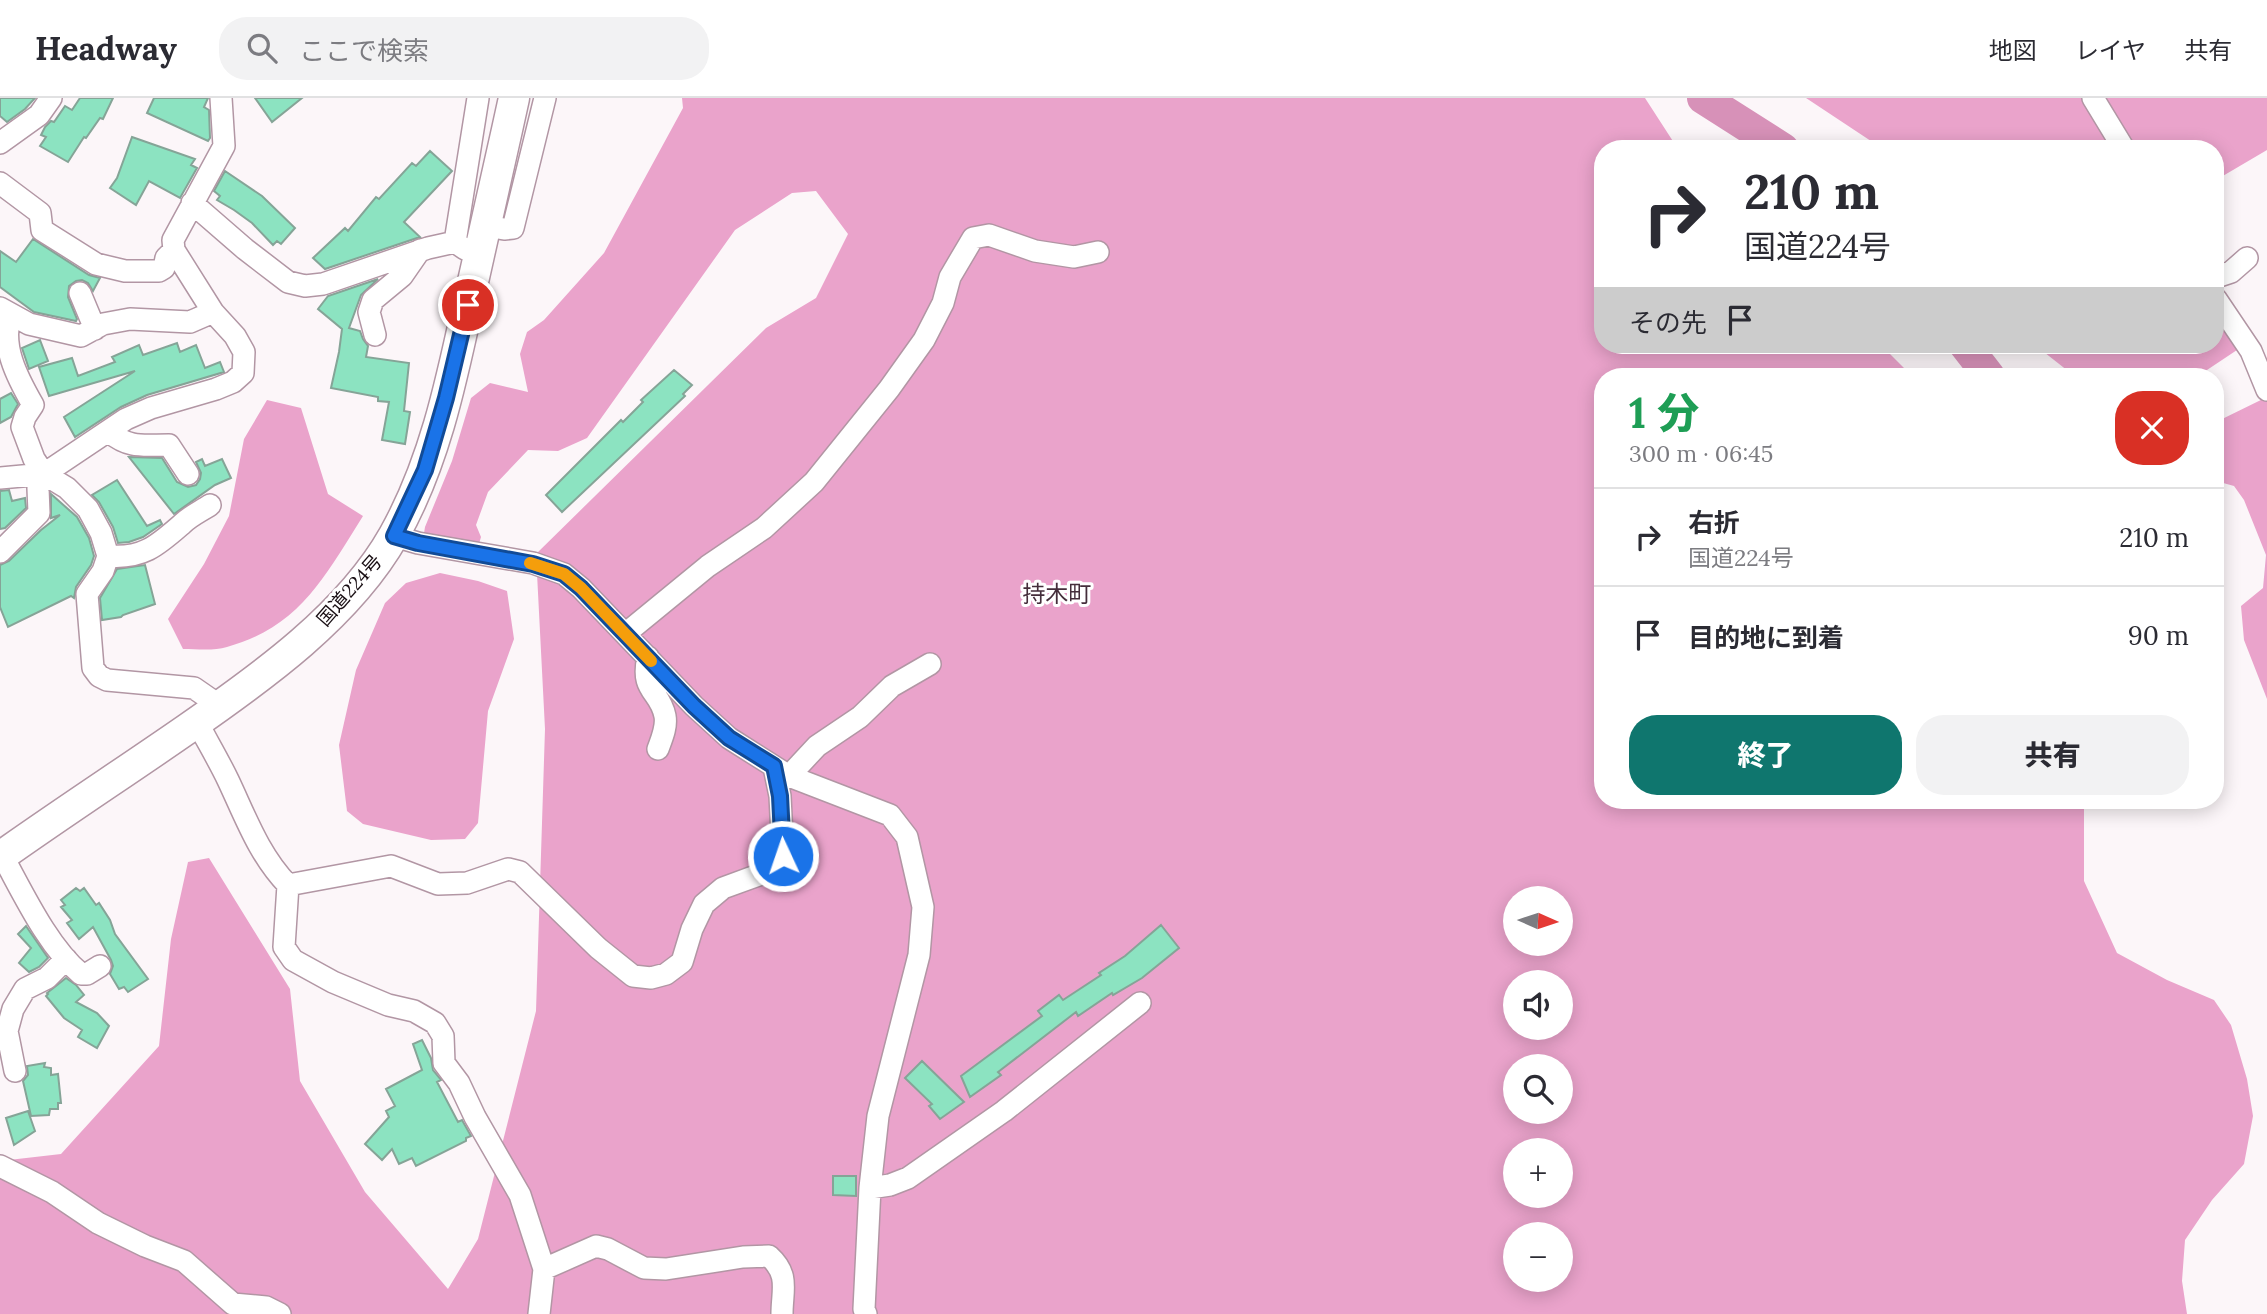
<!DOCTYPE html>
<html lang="ja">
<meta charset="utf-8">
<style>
body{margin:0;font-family:Lora,"Noto Sans JP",serif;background:#f2f2f3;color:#2b2b33;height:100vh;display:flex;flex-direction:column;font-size:26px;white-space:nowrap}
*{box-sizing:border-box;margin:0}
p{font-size:23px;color:#7c7c81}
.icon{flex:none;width:38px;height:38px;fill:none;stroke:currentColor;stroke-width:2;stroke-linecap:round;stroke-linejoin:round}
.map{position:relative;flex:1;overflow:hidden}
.sheet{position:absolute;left:1594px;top:270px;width:630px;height:441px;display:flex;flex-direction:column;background:#fff;border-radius:28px;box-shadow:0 4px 18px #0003}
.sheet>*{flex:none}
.top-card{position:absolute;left:1594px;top:42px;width:630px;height:214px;border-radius:28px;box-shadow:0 4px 18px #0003;background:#fff;color:#2b2b33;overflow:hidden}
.needle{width:46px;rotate:93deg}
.tools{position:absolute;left:1503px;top:788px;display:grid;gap:14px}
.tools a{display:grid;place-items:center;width:70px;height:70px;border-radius:50%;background:#fff;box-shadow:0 4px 18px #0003;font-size:35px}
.pin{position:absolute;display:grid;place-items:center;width:60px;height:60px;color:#fff;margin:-30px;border:4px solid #fff;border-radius:50%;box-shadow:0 2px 7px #0007}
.me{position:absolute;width:77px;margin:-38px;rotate:357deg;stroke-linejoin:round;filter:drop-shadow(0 0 5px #0008)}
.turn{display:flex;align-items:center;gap:24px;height:147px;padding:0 35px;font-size:32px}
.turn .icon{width:91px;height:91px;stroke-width:2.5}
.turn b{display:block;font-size:49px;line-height:60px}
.then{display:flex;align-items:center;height:66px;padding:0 35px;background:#0003;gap:14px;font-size:26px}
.round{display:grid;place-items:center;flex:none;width:74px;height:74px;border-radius:28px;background:#f2f2f3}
.headline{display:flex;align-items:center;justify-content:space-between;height:119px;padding:0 35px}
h1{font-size:42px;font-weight:800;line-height:52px;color:#1e9e55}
.button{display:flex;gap:14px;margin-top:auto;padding:14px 35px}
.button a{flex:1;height:80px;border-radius:28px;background:#0f766e;color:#fff;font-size:28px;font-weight:800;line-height:80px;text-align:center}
.button a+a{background:#f2f2f3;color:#2b2b33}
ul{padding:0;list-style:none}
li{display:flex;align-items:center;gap:21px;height:98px;padding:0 35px;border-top:2px solid #e1e1e2}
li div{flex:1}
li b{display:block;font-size:26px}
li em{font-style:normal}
header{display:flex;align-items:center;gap:42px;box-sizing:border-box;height:98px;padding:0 35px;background:#fff;border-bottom:2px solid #e1e1e2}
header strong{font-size:33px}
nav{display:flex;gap:38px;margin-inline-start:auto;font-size:24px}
.search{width:490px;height:63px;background:#f2f2f3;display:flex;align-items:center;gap:18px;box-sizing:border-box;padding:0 24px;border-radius:28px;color:#7c7c81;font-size:26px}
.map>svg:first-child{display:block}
</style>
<header>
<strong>Headway</strong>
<div class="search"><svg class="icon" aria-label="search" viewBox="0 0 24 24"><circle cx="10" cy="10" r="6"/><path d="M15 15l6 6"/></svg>ここで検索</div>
<nav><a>地図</a><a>レイヤ</a><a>共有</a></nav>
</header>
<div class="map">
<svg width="2267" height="1216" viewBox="0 0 2267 1216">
<rect width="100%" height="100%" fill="#fcf6f9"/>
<path fill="#eaa3cb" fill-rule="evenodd" d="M682,0H1645L1678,51H1603V247H1881L1912,278H1603V702H2084V783L2117,855L2167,882L2214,902L2231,927L2247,981L2253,1018L2244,1066L2212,1102L2185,1142L2182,1183L2187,1216H0V1063L61,1056L159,948L171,841L188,764L209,760L290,891L300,983L365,1094L448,1191L478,1141L536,913L545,631L536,456L766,230L816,200L848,136L816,93L792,95L735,132L587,340L558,353L528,352L488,394L476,427L481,439L478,449L423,441L425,429L452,363L471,300L490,285L528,294L520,256L527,234L544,222L604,155L683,10ZM1516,800H1561V845H1516ZM1516,884H1561V929H1516ZM1516,968H1561V1013H1516ZM1516,1052H1561V1097H1516ZM1516,1136H1561V1181H1516Z
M1806,0H2267V52L2216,82V51H1883Z
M2216,217L2237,252L2198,278H2081L2068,273L2035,247H2216Z
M2267,299V601L2244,542L2241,508L2263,490L2266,457L2244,402L2234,388L2216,383V324Z
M267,302L301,310L328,396L363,418C325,478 300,529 227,549C214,553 197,551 183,551L168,521L204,466L229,418L244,341Z
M440,475L478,483L507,493L514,541L488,613L478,725L465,741L431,742L363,726L347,713L339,647L356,572L385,505L406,485Z"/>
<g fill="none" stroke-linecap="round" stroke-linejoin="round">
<path stroke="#d791b8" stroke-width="32" d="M1703,0L1783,51
M1965,247L1989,278"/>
</g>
<path fill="#8ce3c1" stroke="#85a497" stroke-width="2" d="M0,0H35L25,11L7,24L0,18Z
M80,0H113L103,21L100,20L86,40L84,39L68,64L40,48L46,39L41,37L45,29L51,23L54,24L65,8L72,12Z
M154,0H208L204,9L209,12L210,40L208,43L147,15Z
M255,0H302L272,24Z
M132,39L195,61L191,67L197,70L180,100L149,83L136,107L110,90L117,80Z
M430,53L452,73L404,124L420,139L325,171L313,160L345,130L348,133L376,99L379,101L412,65L416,68Z
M225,73L262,98L295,130L281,146L277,143L273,147L252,125L234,112L217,102L220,98L214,93Z
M33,141L89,177L100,180L93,193L88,185L82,182L76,183L69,188L68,199L77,221L76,223L34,214L0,189V153L16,164Z
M378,181L361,197L349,230L360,233L363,241L368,248L366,259L409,265L404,313L410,314L405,346L382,342L389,304L378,303V299L331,290L339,254L342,231L318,211L328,198Z
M40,242L48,263L29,271L22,250Z
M177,245L180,254L196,247L205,270L220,264L224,274L147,297L121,309L75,339L64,319L135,273L49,298L39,269L72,260L78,278L115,264L112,259L139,247L143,257Z
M674,272L692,287L683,296L685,298L562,414L546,397L621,322L623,324L643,304L641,302Z
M11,295L18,306L11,319L0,325V301Z
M129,359L162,360L177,384L188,389L196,387L200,381L201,375L196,364L202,361L205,368L222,361L231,380L215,387L174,416Z
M117,382L147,428L160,422L162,426L143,439L129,444L118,445L113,429L99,404L92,397Z
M9,392L12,403L25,400L26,410L5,430L0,431V393Z
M51,396L77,419L89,440L94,458L91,467L76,489L74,500L71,498L8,529L0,509V467L9,463L41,432L60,417L51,420Z
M145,467L155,506L123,517L121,519L102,522L100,500L117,471Z
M76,790L80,793L84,790L96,807L99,805L110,822L115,836L148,881L128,894L124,889L119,891L110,876L113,868L111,862L93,829L79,841L67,825L72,822L61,809L65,807L61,802Z
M1161,827L1179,850L1142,880L1113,897L1112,895L1078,918L1076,914L998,974L1001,977L970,999L961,978L1042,918L1038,913L1059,897L1063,902L1101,877L1099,875L1125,858Z
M26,828L48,860L39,869L29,874L19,865L31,850L18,836Z
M66,880L76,887L84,897L76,904L97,915L109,928L97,950L78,939L82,932L64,920L46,898L48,896L47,895Z
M422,942L431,960L433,972L441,982L437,984L458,1024L462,1022L471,1038L466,1040V1043L416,1068L412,1060L399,1066L392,1051L382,1062L365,1046L389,1019L386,1013L395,1008L386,991L422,972L413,946Z
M922,963L964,1004L940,1021L929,1008L932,1006L905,980Z
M45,965L44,969L51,970V977L58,976L61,1005H58V1011H50L49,1017L31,1018L23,983L28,977L27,968Z
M28,1013L35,1033L14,1047L6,1020Z
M833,1078H856V1098L833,1097Z"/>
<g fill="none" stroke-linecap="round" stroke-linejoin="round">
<defs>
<path id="minor" d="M2093,0L2124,51
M0,45L39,17L51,0
M0,85L40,115L42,132L96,166L125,173H159L164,170L166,160L174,152
M192,105L245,151L288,184L305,188L323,186L428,150L455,144
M486,128L504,131L513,130L545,0
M465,151L455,144L478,0
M2216,179L2231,174L2247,160
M80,195L95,231
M2216,201L2251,253L2267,292
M0,210L29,226L81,238L103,226L130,221L190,224L213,214
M11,216C0,247 17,279 33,307L25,319L22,329L34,361L44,376L67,390L88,411L101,435L108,458L103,473L87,496L93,570L99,578L107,582L194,590L220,608
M375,237L369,214L373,202L402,178L420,152
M109,334C130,351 143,347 169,347L188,376
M0,380L44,376L126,321L151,310L216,291L233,284L243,275L244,254L235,238L213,214L174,152L173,142L224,48L221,0
M394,438L418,445L533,465L564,476L581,490L694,608L729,640L789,678L890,717L907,739L923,809L919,857L878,1018L870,1090L864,1211L866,1216
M0,454L39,415L38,390L44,376
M108,458C143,461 158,447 182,426C190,418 201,413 210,407
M625,536L708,468L764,430L814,384L889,291L924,242L943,205L950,179L973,140L989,137L1035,153L1074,159L1098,154
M648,559C640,594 660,592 665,618C667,629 662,640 658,651
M197,624C207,643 219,663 228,682C246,720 259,757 288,787L391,768L438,786L467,785L508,771L520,774L598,850L633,878L651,880L666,876L682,864L692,831L704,806L723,790L775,771L783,758L780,698L774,669
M789,678L817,648L860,619L892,588L930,566
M2,757C23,795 48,849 81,876H87L100,868
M288,787L284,849L293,862L333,884L388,907L414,913L435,925L443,938L444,965L459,985L475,1019L520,1097L544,1171L596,1148L608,1151L644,1170L666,1171L743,1159L769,1158C790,1177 782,1192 782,1216
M15,973L7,933L13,911L25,891L47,880L66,861
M0,1068L52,1094L98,1125L145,1148L184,1163L233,1206L266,1209L280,1216
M870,1090L890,1087L908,1080L1004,1013L1140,905
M539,1216L544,1171"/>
<path id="highway" d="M0,759C62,715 125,674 187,631C262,579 349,517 394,437C434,366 451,285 468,206C483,138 499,69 514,0"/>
</defs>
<use href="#minor" stroke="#b296a4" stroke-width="24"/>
<use href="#highway" stroke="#b296a4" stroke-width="33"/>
<use href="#minor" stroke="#fff" stroke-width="21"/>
<use href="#highway" stroke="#fff" stroke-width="30"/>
</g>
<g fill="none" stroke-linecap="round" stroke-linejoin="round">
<defs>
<path id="route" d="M468,207L446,300L425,372L394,438L418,445L533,466L564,476L581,490L694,608L729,640L774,668L780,698L783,758"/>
</defs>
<use href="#route" stroke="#114b97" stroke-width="18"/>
<use href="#route" stroke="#1a73e8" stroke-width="12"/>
<path stroke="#f59e0b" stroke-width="12" d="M530,465L564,476L581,490L651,563"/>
</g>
<g text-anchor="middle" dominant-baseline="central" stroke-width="6" stroke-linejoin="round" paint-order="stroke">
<g font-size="19" fill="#180e13" stroke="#fff">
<text transform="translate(349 492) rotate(-49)">国道224号</text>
</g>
<g font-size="23" fill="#452e3b" stroke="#fff">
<text x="1057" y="495">持木町</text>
</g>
</g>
</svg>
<div class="tools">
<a><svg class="needle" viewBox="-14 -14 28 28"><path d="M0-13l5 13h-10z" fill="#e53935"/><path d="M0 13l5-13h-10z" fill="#7c7c81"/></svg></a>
<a><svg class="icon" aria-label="sound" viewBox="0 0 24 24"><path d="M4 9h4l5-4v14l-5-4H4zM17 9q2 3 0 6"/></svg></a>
<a><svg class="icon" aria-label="search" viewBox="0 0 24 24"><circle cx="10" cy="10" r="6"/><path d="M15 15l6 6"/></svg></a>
<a>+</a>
<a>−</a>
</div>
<div class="pin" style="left:468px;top:207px;background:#d93025"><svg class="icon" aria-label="arrive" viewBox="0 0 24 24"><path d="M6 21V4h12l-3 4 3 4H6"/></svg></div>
<svg class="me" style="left:783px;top:758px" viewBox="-20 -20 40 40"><circle r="17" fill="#1a73e8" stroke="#fff" stroke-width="3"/><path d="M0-11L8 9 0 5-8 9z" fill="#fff"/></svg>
<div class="top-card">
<div class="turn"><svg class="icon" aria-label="right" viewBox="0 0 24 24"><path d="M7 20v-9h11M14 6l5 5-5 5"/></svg><div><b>210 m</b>国道224号</div></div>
<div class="then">その先<svg class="icon" aria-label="arrive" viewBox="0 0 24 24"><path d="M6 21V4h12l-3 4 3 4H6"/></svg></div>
</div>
<section class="sheet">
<div class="headline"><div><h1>1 分</h1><p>300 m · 06:45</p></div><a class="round" style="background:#d93025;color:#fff"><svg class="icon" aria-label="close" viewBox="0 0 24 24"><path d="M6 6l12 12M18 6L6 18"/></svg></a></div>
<ul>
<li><svg class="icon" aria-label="right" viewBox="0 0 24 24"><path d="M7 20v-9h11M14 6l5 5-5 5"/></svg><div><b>右折</b><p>国道224号</p></div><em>210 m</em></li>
<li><svg class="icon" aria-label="arrive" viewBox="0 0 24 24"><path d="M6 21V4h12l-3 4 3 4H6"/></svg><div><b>目的地に到着</b></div><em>90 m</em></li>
</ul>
<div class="button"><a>終了</a><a>共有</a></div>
</section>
</div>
